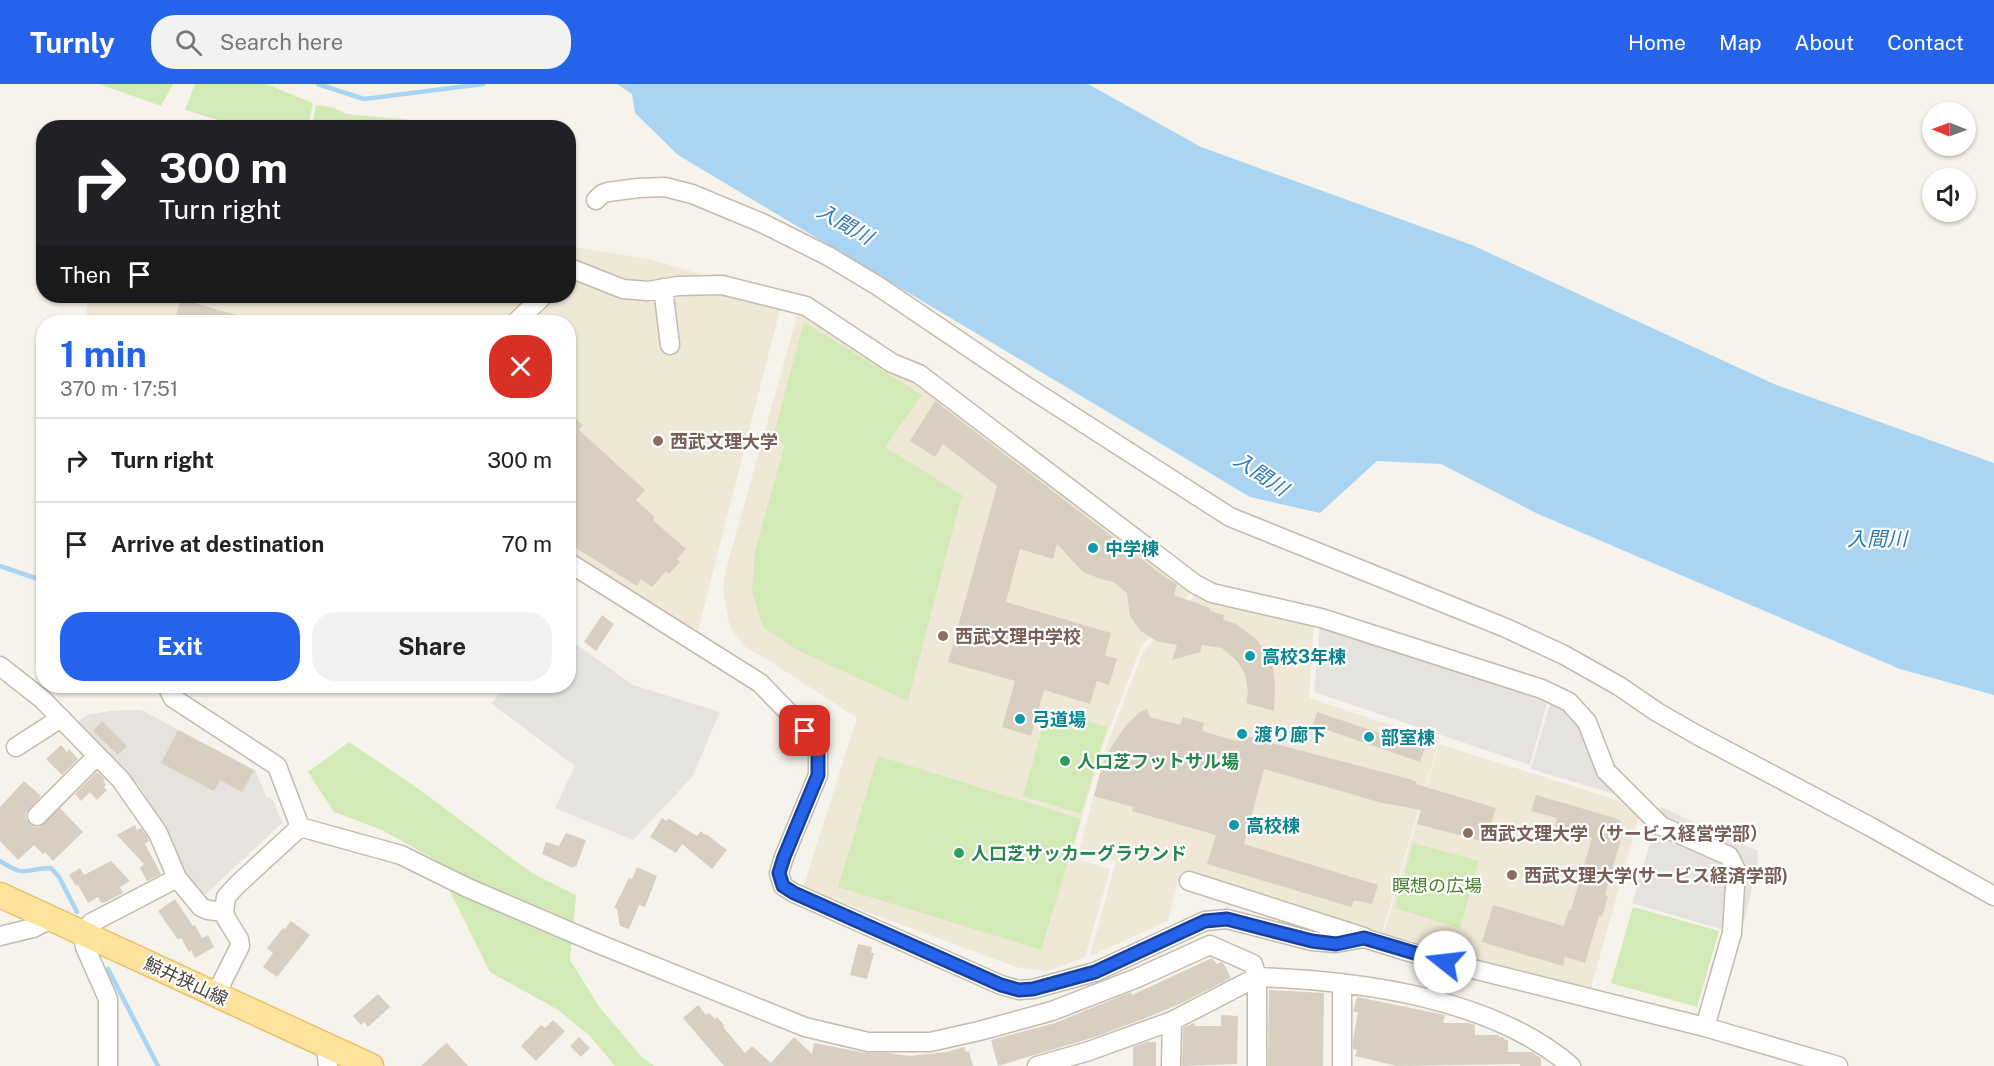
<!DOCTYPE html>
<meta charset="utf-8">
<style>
body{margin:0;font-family:"Public Sans","Noto Sans JP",sans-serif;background:#f2f2f2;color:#222;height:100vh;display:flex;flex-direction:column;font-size:22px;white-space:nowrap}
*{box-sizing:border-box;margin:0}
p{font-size:20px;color:#767676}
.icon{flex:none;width:33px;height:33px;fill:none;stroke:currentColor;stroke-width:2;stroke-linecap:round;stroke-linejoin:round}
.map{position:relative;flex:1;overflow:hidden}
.side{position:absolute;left:36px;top:231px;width:540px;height:378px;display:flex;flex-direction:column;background:#fff;border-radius:24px;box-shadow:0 2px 4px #0004}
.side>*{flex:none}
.guide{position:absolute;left:36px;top:36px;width:540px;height:183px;border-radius:24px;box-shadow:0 2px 4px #0004;background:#202124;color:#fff;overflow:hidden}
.needle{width:39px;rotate:271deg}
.tools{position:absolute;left:1922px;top:18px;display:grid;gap:12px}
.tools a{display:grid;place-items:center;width:54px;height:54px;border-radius:50%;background:#fff;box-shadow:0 2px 4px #0004;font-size:30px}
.pin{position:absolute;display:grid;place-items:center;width:51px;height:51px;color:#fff;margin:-26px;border-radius:12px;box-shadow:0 3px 9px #0006}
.me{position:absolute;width:66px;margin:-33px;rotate:286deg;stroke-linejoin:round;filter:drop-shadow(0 0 4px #0008)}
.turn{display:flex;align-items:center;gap:21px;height:126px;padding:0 24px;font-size:27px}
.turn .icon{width:78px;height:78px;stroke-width:2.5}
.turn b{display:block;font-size:42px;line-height:51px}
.then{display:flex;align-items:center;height:57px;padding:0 24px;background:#0003;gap:12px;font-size:22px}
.round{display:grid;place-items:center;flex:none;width:63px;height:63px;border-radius:24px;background:#f2f2f2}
.headline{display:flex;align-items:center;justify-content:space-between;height:102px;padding:0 24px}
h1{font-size:36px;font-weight:700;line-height:45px;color:#2563eb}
.action{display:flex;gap:12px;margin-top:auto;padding:12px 24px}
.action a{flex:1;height:69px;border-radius:24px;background:#2563eb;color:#fff;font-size:24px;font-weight:700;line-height:69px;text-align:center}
.action a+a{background:#f2f2f2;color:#222}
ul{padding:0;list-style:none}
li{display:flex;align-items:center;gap:18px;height:84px;padding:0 24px;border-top:2px solid #e0e0e0}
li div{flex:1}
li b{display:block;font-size:22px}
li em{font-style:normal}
header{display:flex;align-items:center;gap:36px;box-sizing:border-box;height:84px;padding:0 30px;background:#2563eb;color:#fff}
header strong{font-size:28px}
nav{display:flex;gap:33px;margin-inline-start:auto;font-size:21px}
.search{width:420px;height:54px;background:#f2f2f2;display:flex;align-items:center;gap:15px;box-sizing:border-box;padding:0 21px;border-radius:24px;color:#767676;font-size:22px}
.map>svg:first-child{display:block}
</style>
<header>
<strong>Turnly</strong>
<div class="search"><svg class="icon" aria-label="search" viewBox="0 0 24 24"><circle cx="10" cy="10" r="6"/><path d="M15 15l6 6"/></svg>Search here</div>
<nav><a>Home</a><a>Map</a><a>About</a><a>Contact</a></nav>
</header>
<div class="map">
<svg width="1994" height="982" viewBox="0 0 1994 982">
<rect width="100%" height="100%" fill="#f6f3ec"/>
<path fill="#e6e2dd" d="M141,626L255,686L267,714L270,713L274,718L282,739L206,810H197L189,801L161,739L142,706L114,674L78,638L87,631L110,627Z"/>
<path fill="#efe8d6" d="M569,162L649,175L700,190L780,225L698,547L569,475L568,238H83L90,212H568Z
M799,225L935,309L1193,506L1141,563L1102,664L1071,773L1110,785L1085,873L1047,887L1016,883L803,804L857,634L776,581L744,562L730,543L723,507L725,489Z
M1197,509L1314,539L1309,614L1439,657L1382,849L1180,789L1168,837L1090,872L1116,777L1079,767L1107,661L1143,568Z
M1439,660L1617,716L1639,733L1590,907L1384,849Z"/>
<path fill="#d2eab5" d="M99,0H173L161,22Z
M195,0H266L313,19L308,43H241L185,26Z
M316,21L332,23L346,30L410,36L407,43H312Z
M804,238L922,311L885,363L962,411L908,617L799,567L763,543L752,508L755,467L785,360L773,353Z
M1048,625L1107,643L1081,730L1023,712Z
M349,658L413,701L532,789L576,811L570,876L600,924L642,973L654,982H615L589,951L558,926L490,888L434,775L382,746L334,728L308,688Z
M878,672L1081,735L1041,866L838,803Z
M1413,759L1479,777L1460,844L1395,824Z
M1633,823L1719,847L1697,923L1611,899Z"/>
<path fill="#e5e3e0" d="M1320,540L1548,615L1530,681L1314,608Z
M569,555L633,601L720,628L692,693L633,756L555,724L575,682L491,619L507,602H568Z
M1552,613L1573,626L1615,704L1614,710L1531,685Z
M1661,723L1758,767L1757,782L1741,851L1632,819Z"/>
<path fill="#a9d4f2" d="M617,0H1088L1201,63L1472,161L1774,300L1994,379V611L1900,585L1536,429L1441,380L1377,377L1320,429L1250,413L678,71L635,29L632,10Z"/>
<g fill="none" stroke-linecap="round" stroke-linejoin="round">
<path stroke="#a9d4f2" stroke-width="4.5" d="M318,0L364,15L483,0
M0,482L44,497
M0,777C28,795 24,784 51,784L59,793L77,828
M108,885L158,982"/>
</g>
<path fill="#d8cfc1" d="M181,215L250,235L249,238H174Z
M935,317L1165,493L1177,500L1174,511L1210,524V527L1224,531L1223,536L1236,540L1255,554L1266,568L1273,583L1275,602L1274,627L1246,619L1248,609L1245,590L1237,577L1222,564L1202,561L1200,568L1172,576L1177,561L1156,557L1141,547L1130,532L1127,509L1113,498L1098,494L1083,488L1057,460L1053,475L1020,465L1006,518L1111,549L1105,571L1117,575L1109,601L1097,597L1090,620L1044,606L1031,652L1002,643L1015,597L948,578L997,402L943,360L935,373L910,357Z
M568,328L583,341L579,346L645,406L636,416L655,433L653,436L686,465L677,475L680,478L669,490L666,487L652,503L641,495L637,502L568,459Z
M602,531L614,540L596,567L584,558Z
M1147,625L1150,633L1180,641L1183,633L1204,639L1202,647L1236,657L1238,650L1413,696L1417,698L1416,700L1496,724L1485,758L1417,740L1421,726L1382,719L1264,685L1244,760L1378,801L1372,820L1354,816L1351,823L1207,780L1216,751L1132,727L1133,723L1094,712L1103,679L1113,660L1127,640L1140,628Z
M1317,628L1425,664L1420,678L1313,641Z
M102,637L127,662L118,671L93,647Z
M178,646L254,686L242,708L220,696L214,707L161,679Z
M61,661L67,668L69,665L78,675L62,691L46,675Z
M97,688L105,695L103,697L106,701L104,703L107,706L97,716L90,708L81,717L75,710Z
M24,697L41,712L26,729V735L30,740L35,743H40L60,724L83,748L53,777L45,768L43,770L34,761L18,776L0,757V723Z
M1536,711L1615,734L1620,736L1622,740L1623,748L1605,811L1608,812L1602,833L1599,832L1585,879L1565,873L1563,882L1482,858L1493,821L1564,842L1569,826H1571L1592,754L1555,743L1557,734L1531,727Z
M662,734L667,737L668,734L697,752L701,747L705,751L706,750L727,766L712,785L682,760L676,769L650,753Z
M135,741L137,746L141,744L148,754L149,757L145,760L161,790L147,797L140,784L144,780L117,751Z
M566,749L586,756L576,783L573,782V784L542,770L546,758L559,762Z
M111,777L130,797L120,803L123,809L105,818L101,819L98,813L88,819L78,801L76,802L69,791L80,784L84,791Z
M637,783L657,792L645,823L639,821L629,845L620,842L617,825L614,824L629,794L632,795Z
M175,815L193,842L195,841L202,854L208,851L214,863L195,874L191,866L189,868L181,854L178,856L158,827Z
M291,837L310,851L277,893L263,883L273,869L267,864L283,844L285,845Z
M858,860L872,863L871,869H874L867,895L850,891Z
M1212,874L1217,880L1221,878L1224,880L1231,894L1182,919L1143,935L1098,952L998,982L991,956L1055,939L1131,908L1132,911Z
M1269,906L1324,909L1323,982H1268Z
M378,910L390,923L368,943L364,938L361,941L353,932Z
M1357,913L1445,931L1443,939H1469L1475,941V951H1499V953H1503L1505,956H1508V968H1532L1541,974V982H1520V980L1397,982L1355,972L1357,966L1353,965V955L1358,929L1353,927Z
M698,921L706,931L709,929L715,935L717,933L725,942L723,943L745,969L752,962L771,979L794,953L812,970L814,959L866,969H888L909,972L946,968L964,963L966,968L969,967L973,982H724L683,934Z
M1221,931L1238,932L1237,980L1182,982L1183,944L1194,939H1195V942H1221Z
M553,936L565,947L536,977L521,962L541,941L545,944Z
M579,953L590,964L581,973L570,962Z
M1147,958H1156V982H1133V963Z
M447,959L468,982H421L444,961Z"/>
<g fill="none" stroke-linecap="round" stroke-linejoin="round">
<defs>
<path id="minor" d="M596,116L602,110L608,108L638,104L665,103L692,110L762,139L828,172L878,202L1023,300L1230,433L1506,544L1564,571L1619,602L1657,628L1697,651L1869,742L1994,812
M568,185L570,184L623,205L648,207L678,202L722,201L806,222L892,279L919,290L1195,500L1212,509L1321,534L1542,605L1569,618L1587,638L1606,687L1661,742L1729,772L1736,786L1732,849L1705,943
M663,204L670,261
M516,238L543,212
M568,478L760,599L791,631L818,663V691L784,773L779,789L783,802L794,809L1001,901L1019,906L1033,905L1095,888L1205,837L1227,835L1312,857L1336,859L1364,854L1409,868
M0,582L42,615L121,696L158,749L177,794L201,823L208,826L224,828
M167,602L173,614L277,682L300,743L238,800L226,813L224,828L227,836L239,855L240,862L216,910
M16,663L61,634
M37,732L97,672
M300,743L401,771L468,804L594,858L805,943L868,958H930L979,947L1052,927L1137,894L1210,861L1253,880L1257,893C1360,897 1490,913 1571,982
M1189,797L1364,853
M0,852L33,844L51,835
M1399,865L1445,878L1705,943L1838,982
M1434,916L1445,878
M326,962L328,982
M108,982V915L85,863L83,849L91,839L177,794
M1037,982L1089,967L1172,937L1257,893V982
M1171,982L1172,937
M1342,982V899"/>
<path id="major" d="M0,811L371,982"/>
</defs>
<use href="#minor" stroke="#c2bbae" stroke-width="21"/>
<use href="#major" stroke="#e6c16a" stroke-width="27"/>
<use href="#minor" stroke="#fff" stroke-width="18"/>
<use href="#major" stroke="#ffe39c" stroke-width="24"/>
</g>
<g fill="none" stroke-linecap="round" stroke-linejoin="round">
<defs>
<path id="route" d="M805,647L818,663V691L784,773L779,789L783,802L794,809L1001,901L1019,906L1033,905L1095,888L1205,837L1227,835L1312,857L1336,860L1364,854L1445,878"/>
</defs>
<use href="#route" stroke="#184099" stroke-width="15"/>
<use href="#route" stroke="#2563eb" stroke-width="10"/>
</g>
<g fill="#8d6e63" stroke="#fff" stroke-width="2">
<circle cx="658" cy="357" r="6"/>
<circle cx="943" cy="552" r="6"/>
<circle cx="1468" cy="749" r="6"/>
<circle cx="1512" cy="791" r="6"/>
</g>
<g fill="#0f9aa8" stroke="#fff" stroke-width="2">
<circle cx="1093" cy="464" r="6"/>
<circle cx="1250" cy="572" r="6"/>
<circle cx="1020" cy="635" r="6"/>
<circle cx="1242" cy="650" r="6"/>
<circle cx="1369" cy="653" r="6"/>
<circle cx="1234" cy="741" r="6"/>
</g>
<g fill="#2e9e5b" stroke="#fff" stroke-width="2">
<circle cx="1065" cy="677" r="6"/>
<circle cx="959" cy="769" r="6"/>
</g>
<g text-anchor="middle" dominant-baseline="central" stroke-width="4.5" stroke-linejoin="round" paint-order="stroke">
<g font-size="18" font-weight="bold" fill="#785e54" stroke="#fff" text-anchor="start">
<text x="670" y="357">西武文理大学</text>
<text x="955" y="552">西武文理中学校</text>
<text x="1480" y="749">西武文理大学（サービス経営学部）</text>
<text x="1524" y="791">西武文理大学(サービス経済学部)</text>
</g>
<g font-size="18" font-weight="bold" fill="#0d838f" stroke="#fff" text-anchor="start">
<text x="1105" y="464">中学棟</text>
<text x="1262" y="572">高校3年棟</text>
<text x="1032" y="635">弓道場</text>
<text x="1254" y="650">渡り廊下</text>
<text x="1381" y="653">部室棟</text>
<text x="1246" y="741">高校棟</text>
</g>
<g font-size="18" font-weight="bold" fill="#27864d" stroke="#fff" text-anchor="start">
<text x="1077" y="677">人口芝フットサル場</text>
<text x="971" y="769">人口芝サッカーグラウンド</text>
</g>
<g font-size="18" fill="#4a7f2a" stroke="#fff">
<text x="1437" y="801">瞑想の広場</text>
</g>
<g font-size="18" fill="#4b4439" stroke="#fff">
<text transform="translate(186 897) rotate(25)">鯨井狭山線</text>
</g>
<g font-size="20" font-style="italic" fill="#2e7ab2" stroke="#fff">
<text transform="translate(845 140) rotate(30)">入間川</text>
<text transform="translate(1261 390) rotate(34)">入間川</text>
<text x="1877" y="455">入間川</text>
</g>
</g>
</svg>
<div class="tools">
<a><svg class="needle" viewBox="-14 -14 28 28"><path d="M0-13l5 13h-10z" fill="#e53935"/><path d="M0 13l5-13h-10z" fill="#767676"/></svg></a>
<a><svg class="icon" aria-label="sound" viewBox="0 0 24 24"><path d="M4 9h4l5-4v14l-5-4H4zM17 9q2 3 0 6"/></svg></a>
</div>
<div class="pin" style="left:805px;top:647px;background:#d93025"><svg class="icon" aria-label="arrive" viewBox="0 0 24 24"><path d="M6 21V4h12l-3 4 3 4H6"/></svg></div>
<svg class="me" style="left:1445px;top:878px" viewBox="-20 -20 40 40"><circle r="19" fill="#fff"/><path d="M0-13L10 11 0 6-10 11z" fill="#2563eb"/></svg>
<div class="guide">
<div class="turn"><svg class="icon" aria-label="right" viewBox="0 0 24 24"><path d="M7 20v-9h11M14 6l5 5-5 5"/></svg><div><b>300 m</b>Turn right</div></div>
<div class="then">Then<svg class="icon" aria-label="arrive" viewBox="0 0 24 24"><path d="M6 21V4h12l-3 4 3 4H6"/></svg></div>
</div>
<section class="side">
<div class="headline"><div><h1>1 min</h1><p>370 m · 17:51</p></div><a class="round" style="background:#d93025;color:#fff"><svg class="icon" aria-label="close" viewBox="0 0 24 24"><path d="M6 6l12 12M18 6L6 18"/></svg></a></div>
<ul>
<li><svg class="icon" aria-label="right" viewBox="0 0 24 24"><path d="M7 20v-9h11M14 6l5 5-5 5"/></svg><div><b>Turn right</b></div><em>300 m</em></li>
<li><svg class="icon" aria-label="arrive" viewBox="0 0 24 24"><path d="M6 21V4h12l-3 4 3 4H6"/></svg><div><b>Arrive at destination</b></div><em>70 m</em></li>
</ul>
<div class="action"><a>Exit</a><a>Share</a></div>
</section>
</div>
